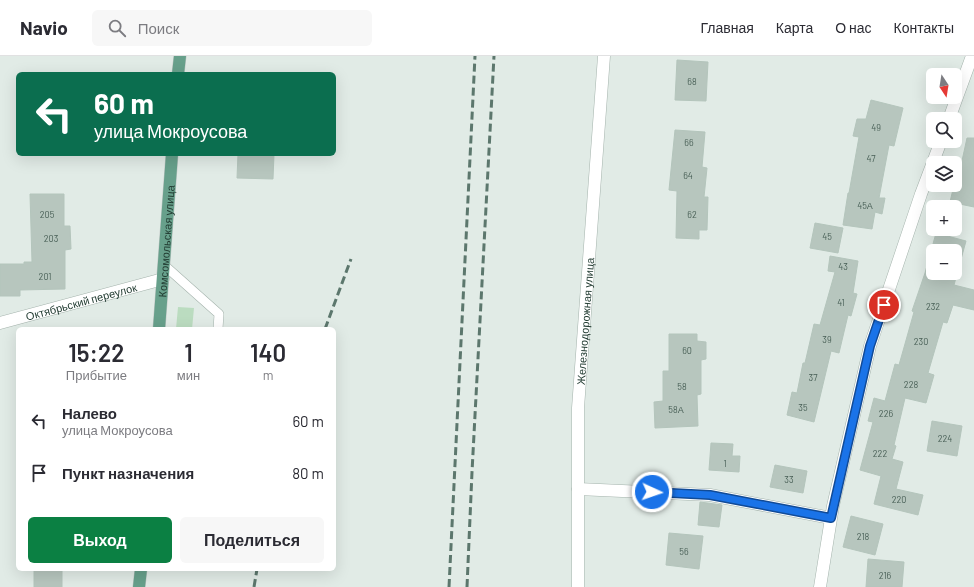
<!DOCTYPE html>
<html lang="ru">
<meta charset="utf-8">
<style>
body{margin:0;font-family:Barlow,sans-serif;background:#f7f7f7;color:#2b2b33;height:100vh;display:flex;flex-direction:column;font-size:15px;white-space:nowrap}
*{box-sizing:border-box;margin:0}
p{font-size:13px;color:#7c7c81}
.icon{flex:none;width:22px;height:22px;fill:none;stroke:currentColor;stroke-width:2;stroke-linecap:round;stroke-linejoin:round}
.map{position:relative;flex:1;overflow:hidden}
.sheet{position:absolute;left:16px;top:271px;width:320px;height:244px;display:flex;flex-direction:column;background:#fff;border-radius:6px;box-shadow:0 4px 16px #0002}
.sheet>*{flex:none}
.guide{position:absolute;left:16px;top:16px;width:320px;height:84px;border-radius:6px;box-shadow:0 4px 16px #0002;background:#0b6e4f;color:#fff;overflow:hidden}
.needle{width:26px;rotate:168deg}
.buttons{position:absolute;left:926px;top:12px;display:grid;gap:8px}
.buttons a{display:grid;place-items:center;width:36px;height:36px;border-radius:6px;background:#fff;box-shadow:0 4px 16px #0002;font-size:20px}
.pin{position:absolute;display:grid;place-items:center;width:34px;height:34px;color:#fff;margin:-17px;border:2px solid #fff;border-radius:50%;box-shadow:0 1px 4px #0007}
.me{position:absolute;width:44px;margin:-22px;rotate:93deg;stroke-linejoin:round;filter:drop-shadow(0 0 3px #0008)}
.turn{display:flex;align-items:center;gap:14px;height:84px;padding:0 12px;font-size:18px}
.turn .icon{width:52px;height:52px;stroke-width:2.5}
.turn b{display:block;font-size:28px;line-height:34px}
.eta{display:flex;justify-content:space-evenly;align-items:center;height:68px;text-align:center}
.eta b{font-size:24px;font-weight:600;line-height:28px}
.button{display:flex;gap:8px;margin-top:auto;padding:8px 12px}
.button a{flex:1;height:46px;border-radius:6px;background:#0b8043;color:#fff;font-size:16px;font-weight:600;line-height:46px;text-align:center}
.button a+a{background:#f7f7f7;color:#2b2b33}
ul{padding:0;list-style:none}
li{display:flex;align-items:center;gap:12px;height:52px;padding:0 12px}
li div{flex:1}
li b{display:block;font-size:15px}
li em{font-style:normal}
header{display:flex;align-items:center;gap:24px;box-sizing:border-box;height:56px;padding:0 20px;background:#fff;border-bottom:1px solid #e1e1e2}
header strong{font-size:19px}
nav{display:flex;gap:22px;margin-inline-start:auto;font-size:14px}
.search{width:280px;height:36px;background:#f7f7f7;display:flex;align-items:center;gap:10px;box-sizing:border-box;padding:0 14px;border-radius:6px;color:#7c7c81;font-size:15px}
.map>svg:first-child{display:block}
</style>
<header>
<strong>Navio</strong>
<div class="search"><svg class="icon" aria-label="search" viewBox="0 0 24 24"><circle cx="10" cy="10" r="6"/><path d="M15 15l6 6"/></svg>Поиск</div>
<nav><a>Главная</a><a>Карта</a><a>О нас</a><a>Контакты</a></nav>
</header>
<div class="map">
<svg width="974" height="531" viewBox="0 0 974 531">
<rect width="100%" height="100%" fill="#e1ebe6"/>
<path fill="#bbdcc0" d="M178,251L194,252L192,273H176Z"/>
<path fill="#b7c6be" stroke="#b4c5bc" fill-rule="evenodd" d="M677,4L708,6L706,45L675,44Z
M871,44L903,52L894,90L889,89L879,142H885L882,158L875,156L872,173L843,169L848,137H849L859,81L853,80L857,63H866Z
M675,74L705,76L702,111L707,112L704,141H708L707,174H699V183L676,182L677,135L669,134Z
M967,82H974V151L950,146L954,129H955V122L958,123Z
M238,98H274L273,123L237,122Z
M30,138H64V170H70L71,193L65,194V233L20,234V240H0V208H24V206H32Z
M815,167L843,172L838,197L810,192Z
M936,177L966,185L954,229L974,234V254L953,249L947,267L943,266L928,317L934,319L926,347L905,342L894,389L896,390L892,403L903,406L896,433L923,439L918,459L874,448L881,420L860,414L873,366L868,365L874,342L885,345L895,308L899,309L914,256L912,255L925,217ZM933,195H955V217H933Z
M830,200L858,205L853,237L857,238L851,260L848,259L839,297L831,295L814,366L787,359L792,336L797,337L803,307H805L814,268L820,269L835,216L828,215Z
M669,278H697V285L706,286V303L701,304V338L697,339L698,370L655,372L654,346L663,345V315H669Z
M932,365L962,370L957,400L927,395Z
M711,387L733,388L732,400H740L739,416L709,414Z
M775,409L807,415L803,437L770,431Z
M700,446L722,449L719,471L698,469Z
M851,460L883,468L875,499L843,491Z
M669,477L703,480L699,513L666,509Z
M868,503L904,506L902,531H866Z
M34,513H62V531H34Z"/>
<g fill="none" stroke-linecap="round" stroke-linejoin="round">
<defs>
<path id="service" d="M164,209L219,258L218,273"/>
<path id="minor" d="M949,63L972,0
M578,433L710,439L831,462
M820,531L833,450L870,290L921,138L941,85"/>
<g id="tertiary">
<path id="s1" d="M0,267L163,223"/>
<path id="s2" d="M578,531V352L604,0"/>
</g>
<g id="primary">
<path d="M178,18L180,0"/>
<path id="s3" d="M159,273L172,98"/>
<path d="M139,531L141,513"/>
</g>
</defs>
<use href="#service" stroke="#a4b3ac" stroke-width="10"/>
<use href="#minor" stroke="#a4b3ac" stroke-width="13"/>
<use href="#tertiary" stroke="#a4b3ac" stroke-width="13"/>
<use href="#primary" stroke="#c1c8c6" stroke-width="13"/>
<use href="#service" stroke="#fff" stroke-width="9"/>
<use href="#minor" stroke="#fff" stroke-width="12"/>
<use href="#tertiary" stroke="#fff" stroke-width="12"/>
<use href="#primary" stroke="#67a08b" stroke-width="12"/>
<path stroke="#5c776d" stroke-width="3" stroke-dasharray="8 4" stroke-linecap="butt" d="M325,273L351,203
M254,531L257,513
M449,531L475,0
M467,531L472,416L494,0"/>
</g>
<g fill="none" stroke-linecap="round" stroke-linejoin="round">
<defs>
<path id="route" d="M652,436L710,439L831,462L870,290L884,249"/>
</defs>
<use href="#route" stroke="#114b97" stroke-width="10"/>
<use href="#route" stroke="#1a73e8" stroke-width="7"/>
</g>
<g text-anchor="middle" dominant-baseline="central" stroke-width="3" stroke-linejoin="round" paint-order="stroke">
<g font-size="9" fill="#475e55">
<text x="692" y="25">68</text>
<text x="876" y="71">49</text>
<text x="689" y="86">66</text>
<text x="871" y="102">47</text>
<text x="688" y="119">64</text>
<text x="865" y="149">45А</text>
<text x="47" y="158">205</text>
<text x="692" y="158">62</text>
<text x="827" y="180">45</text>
<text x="51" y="182">203</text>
<text x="843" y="210">43</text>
<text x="45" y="220">201</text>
<text x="841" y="246">41</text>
<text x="933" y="250">232</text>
<text x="827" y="283">39</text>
<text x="921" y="285">230</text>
<text x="687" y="294">60</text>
<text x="813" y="321">37</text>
<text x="911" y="328">228</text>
<text x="682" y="330">58</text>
<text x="803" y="351">35</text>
<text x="676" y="353">58А</text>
<text x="886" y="357">226</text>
<text x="945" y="382">224</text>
<text x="880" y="397">222</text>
<text x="725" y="407">1</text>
<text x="789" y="423">33</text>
<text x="899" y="443">220</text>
<text x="863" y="480">218</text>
<text x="684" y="495">56</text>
<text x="885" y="519">216</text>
</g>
<g font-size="11" fill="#223c32" stroke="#f2f8f4">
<text stroke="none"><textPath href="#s3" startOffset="88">Комсомольская улица</textPath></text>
<text stroke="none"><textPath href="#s1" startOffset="84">Октябрьский переулок</textPath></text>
<text stroke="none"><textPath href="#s2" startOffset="266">Железнодорожная улица</textPath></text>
</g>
</g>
</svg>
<div class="buttons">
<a><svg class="needle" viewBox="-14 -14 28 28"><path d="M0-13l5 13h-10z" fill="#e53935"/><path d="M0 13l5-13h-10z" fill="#7c7c81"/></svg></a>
<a><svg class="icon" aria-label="search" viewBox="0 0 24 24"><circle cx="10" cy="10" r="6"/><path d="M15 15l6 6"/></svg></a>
<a><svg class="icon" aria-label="layers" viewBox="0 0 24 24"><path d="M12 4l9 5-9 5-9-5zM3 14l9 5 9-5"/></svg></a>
<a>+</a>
<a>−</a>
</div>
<div class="pin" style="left:884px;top:249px;background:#d93025"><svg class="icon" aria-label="arrive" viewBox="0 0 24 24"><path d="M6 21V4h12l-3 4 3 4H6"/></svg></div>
<svg class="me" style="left:652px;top:436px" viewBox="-20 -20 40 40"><circle r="17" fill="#1a73e8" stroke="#fff" stroke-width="3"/><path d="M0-11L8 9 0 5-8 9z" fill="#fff"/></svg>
<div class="guide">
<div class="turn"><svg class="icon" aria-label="left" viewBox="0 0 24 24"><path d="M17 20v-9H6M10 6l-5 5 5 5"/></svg><div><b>60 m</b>улица Мокроусова</div></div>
</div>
<section class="sheet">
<div class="eta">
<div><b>15:22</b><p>Прибытие</p></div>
<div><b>1</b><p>мин</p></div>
<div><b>140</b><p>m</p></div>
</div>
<ul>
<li><svg class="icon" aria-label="left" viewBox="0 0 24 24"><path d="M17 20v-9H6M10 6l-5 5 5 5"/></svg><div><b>Налево</b><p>улица Мокроусова</p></div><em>60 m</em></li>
<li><svg class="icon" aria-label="arrive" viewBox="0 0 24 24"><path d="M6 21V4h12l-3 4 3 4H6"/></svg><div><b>Пункт назначения</b></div><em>80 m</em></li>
</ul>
<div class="button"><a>Выход</a><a>Поделиться</a></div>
</section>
</div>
